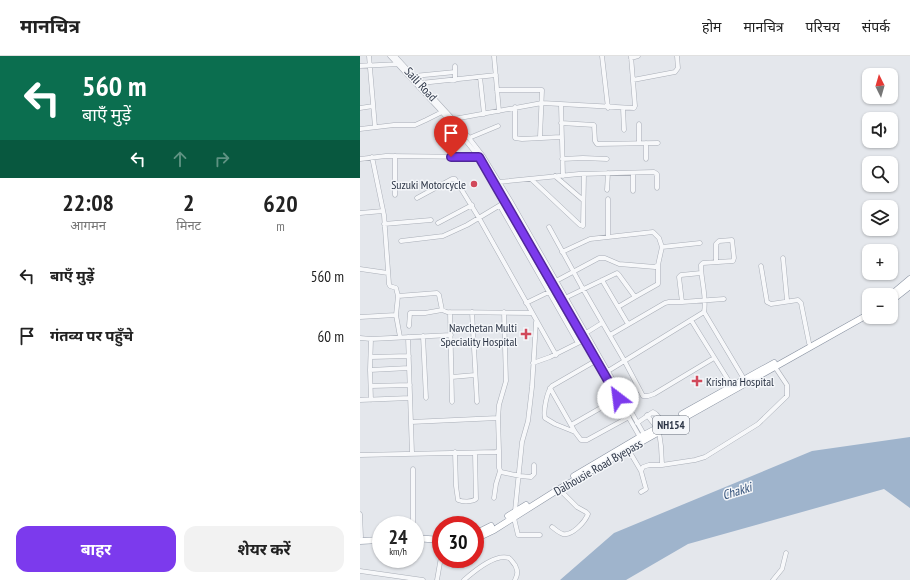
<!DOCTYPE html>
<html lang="hi">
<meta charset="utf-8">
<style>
body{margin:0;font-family:"PT Sans Narrow","Noto Sans Devanagari",sans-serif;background:#f2f2f2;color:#222;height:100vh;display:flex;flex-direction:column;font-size:15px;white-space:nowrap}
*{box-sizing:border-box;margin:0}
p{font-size:13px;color:#767676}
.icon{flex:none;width:22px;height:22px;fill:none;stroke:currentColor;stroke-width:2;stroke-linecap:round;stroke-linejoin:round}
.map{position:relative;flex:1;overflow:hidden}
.drawer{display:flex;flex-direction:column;background:#fff;width:360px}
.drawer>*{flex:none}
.top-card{background:#0b6e4f;color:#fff;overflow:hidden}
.needle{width:26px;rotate:355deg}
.controls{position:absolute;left:502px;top:12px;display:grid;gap:8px}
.controls a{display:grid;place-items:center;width:36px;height:36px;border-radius:8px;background:#fff;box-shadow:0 1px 3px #0004;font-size:20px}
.speed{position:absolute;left:12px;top:460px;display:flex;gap:8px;font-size:20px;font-weight:700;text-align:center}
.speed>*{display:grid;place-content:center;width:52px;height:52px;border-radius:50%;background:#fff;box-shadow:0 1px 3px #0004;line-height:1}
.speed small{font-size:10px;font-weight:400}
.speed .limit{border:6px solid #d22;background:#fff;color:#111}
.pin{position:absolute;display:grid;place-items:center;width:34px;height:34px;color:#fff;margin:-41px -17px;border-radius:50% 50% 50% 0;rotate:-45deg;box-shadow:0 0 4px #0007}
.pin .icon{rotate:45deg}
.me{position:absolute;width:44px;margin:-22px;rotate:330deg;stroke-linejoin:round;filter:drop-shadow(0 0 3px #0008)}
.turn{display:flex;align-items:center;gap:14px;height:84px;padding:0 16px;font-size:18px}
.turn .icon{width:52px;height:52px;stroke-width:2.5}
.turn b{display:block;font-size:28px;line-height:34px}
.lanes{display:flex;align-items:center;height:38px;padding:0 16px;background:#0003;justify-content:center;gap:20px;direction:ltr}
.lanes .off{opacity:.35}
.eta{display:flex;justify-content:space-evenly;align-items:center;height:68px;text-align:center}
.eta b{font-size:24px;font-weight:700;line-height:28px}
.action{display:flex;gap:8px;margin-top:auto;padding:8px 16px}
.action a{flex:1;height:46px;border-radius:12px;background:#7c3aed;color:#fff;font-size:16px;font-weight:700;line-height:46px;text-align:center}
.action a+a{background:#f2f2f2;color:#222}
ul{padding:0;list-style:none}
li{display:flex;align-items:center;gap:12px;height:60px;padding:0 16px}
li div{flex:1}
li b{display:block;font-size:15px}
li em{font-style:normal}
header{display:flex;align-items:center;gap:24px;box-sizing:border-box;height:56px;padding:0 20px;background:#fff;border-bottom:1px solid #e0e0e0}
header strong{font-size:19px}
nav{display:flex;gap:22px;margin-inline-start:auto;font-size:14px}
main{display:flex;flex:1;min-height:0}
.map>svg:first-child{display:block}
</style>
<header>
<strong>मानचित्र</strong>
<nav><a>होम</a><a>मानचित्र</a><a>परिचय</a><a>संपर्क</a></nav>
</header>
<main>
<section class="drawer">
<div class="top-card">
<div class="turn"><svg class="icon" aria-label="left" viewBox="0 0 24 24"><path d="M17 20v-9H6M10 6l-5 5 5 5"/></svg><div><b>560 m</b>बाएँ मुड़ें</div></div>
<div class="lanes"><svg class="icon" aria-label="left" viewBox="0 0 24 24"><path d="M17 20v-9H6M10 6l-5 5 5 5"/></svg><svg class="icon off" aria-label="ahead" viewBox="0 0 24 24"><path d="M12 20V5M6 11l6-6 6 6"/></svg><svg class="icon off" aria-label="right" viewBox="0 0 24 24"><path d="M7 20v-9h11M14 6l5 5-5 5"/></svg></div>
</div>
<div class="eta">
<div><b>22:08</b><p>आगमन</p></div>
<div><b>2</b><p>मिनट</p></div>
<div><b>620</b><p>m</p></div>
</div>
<ul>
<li><svg class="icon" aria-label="left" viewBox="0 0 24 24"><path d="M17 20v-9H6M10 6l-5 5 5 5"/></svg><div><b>बाएँ मुड़ें</b></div><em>560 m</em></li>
<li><svg class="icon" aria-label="arrive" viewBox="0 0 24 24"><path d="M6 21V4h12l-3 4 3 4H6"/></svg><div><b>गंतव्य पर पहुँचे</b></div><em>60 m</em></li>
</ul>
<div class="action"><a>बाहर</a><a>शेयर करें</a></div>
</section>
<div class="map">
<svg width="550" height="524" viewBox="0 0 550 524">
<rect width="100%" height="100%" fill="#e4e7ec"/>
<path fill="#9fb4cc" d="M550,381V452L524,433L328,488L266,524H200L254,477L452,395Z"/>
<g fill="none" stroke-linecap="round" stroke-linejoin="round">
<defs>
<path id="minor" d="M9,0L15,71
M30,0L82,56L119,101L281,383
M35,0L102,73L123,100L150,144L285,380
M134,0L139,55
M242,0L248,52
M271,2L278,0
M0,10L39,8
M95,10V24
M54,20L95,16
M120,21L124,58
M273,24L315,16L318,12L317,0
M61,27L136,19
M137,34H182L180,81
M201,49L203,120
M155,51V82L162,83L201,81
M0,52L13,50
M263,52L264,74
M94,63L182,47L274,52L275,50L271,0
M201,67L234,69L235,85L237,88L298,87
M279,68V87
M0,73L34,69H55L66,64L82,56
M109,82L138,70
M12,101L24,159L29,228L30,230L36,232L38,240L36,259L40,281
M0,103L26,100L119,101
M202,103L223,102L247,103
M286,103V87
M273,117V135
M195,120L223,144
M171,123L220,169L223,170L224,118
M139,126L219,118L294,116L297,118V132
M247,134L248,117
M35,139V100
M57,142L92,123H95L119,162L196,299
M140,150L218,287
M0,157L23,155
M78,167L112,149
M24,168L71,164
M189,171L223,233L264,304L283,340H288L294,338L354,302
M248,180V143
M41,185L83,180L107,169L147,145
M202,196L230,183L293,176L299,182L302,191
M423,202L427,244
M401,210L407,246L411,248L438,244L441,247L449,287
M0,213L28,217
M341,217L321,219L319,221L322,246L364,243
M242,224L268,268
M196,225L239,202H245L259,208L295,211L298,209L302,191L340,187
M38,240L77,237L79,239L82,254L87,256L172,257
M275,241L298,228V209
M205,242L257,217L259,219L275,241L258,251
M166,247L197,232
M90,256L92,346
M112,256L117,346
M344,256L384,323
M0,261L36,259
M331,264L372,330
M49,270L50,257H65L82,254
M226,277L242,267
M250,279L305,247L309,246H322
M63,280L66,342
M48,281L52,397
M0,282L11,283L91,279
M11,283L10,314L11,344
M11,301L49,300
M173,307L190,301L226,283
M10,314L49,312
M248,315L344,256C347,241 341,225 341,209L343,207L373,205L374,202L372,184L359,185L356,188V206
M92,321L115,319
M11,330L50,329
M190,332L215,376L221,384H227L269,361
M0,344L50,342
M287,359L297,372
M51,366L138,362
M277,367L293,356L296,358L305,368
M211,369L258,342
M215,376L195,368L185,362C183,355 187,335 192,330L237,304
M299,376L301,390L302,409
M268,393L281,415
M139,395V412L141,416L160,420L171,421L174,418V409
M95,396L96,430L98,444C103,446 112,446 116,443L115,397
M0,399L136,396L139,395L138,362L139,349L146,325L144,256
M53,413V469
M281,436L286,433L281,415L283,411L289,409H302L335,404L345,401L398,368L427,340V329L415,311
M134,442L136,428L140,415
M155,455L162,386L168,365L172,331L176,266
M0,458L1,481
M154,462L158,479H180
M192,471C195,473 199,477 203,478C212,480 225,466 228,458L226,456L217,451L199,433
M0,515L63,524
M77,524L81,501
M104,524C113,516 135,497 149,502C151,503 153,507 155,509C158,515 158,518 155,524
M413,524L422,513L426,497"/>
<path id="highway" d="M531,239L550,223
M531,245L550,230
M322,358L414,307
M214,420L280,381L305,368
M148,460L166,449
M115,478L131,470
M55,482L81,484
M115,483L134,474L199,433L283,385L509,258
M0,485L21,484"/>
</defs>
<use href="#minor" stroke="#a9aeb7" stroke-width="5"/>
<use href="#highway" stroke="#8b94a3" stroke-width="7"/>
<use href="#minor" stroke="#f7f8fa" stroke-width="4"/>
<use href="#highway" stroke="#fff" stroke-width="6"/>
</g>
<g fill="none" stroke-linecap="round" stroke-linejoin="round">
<defs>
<path id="route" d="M91,101H119L258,342"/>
</defs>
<use href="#route" stroke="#51269a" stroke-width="10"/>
<use href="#route" stroke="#7c3aed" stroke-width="7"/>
</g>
<g fill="#d1495b" stroke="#f4f6f9" stroke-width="1.5">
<circle cx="114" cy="128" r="4"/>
<path d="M164 272h4v4h4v4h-4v4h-4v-4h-4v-4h4z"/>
<path d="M335 319h4v4h4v4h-4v4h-4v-4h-4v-4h4z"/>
</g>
<g text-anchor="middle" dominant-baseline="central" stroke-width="3" stroke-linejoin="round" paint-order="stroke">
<rect fill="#f4f6f9" stroke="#676e7b" stroke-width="1" x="293" y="360" width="36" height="18" rx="3"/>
<g font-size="11" font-weight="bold" fill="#2b3445">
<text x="311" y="369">NH154</text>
</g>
<g font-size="12" fill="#2b3445" stroke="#f4f6f9">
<text transform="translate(61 28) rotate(47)">Saili Road</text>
<text transform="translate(238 411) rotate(-30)">Dalhousie Road Byepass</text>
</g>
<g font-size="12" fill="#2b3445" stroke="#f4f6f9" text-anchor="end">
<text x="106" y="128">Suzuki Motorcycle</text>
<text x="157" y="271">Navchetan Multi<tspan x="157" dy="14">Speciality Hospital</tspan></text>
<text x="346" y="325" text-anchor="start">Krishna Hospital</text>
</g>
<g font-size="13" font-style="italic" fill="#34527a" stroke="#f4f6f9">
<text transform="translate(377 435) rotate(-17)">Chakki</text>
</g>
</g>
</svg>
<div class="controls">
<a><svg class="needle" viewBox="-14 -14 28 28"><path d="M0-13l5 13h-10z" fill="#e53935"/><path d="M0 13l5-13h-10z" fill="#767676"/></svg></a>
<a><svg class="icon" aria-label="sound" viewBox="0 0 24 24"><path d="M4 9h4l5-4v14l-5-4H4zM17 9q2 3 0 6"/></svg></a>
<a><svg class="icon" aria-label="search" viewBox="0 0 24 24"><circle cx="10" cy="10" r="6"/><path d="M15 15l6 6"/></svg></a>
<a><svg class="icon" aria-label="layers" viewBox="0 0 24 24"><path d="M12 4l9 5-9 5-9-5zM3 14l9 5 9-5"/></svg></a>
<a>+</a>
<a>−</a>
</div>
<div class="speed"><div>24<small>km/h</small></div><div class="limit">30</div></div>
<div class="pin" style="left:91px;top:101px;background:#d93025"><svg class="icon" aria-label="arrive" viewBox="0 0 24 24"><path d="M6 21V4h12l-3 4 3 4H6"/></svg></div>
<svg class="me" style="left:258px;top:342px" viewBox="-20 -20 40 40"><circle r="19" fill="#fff"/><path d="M0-13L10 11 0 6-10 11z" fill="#7c3aed"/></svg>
</div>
</main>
